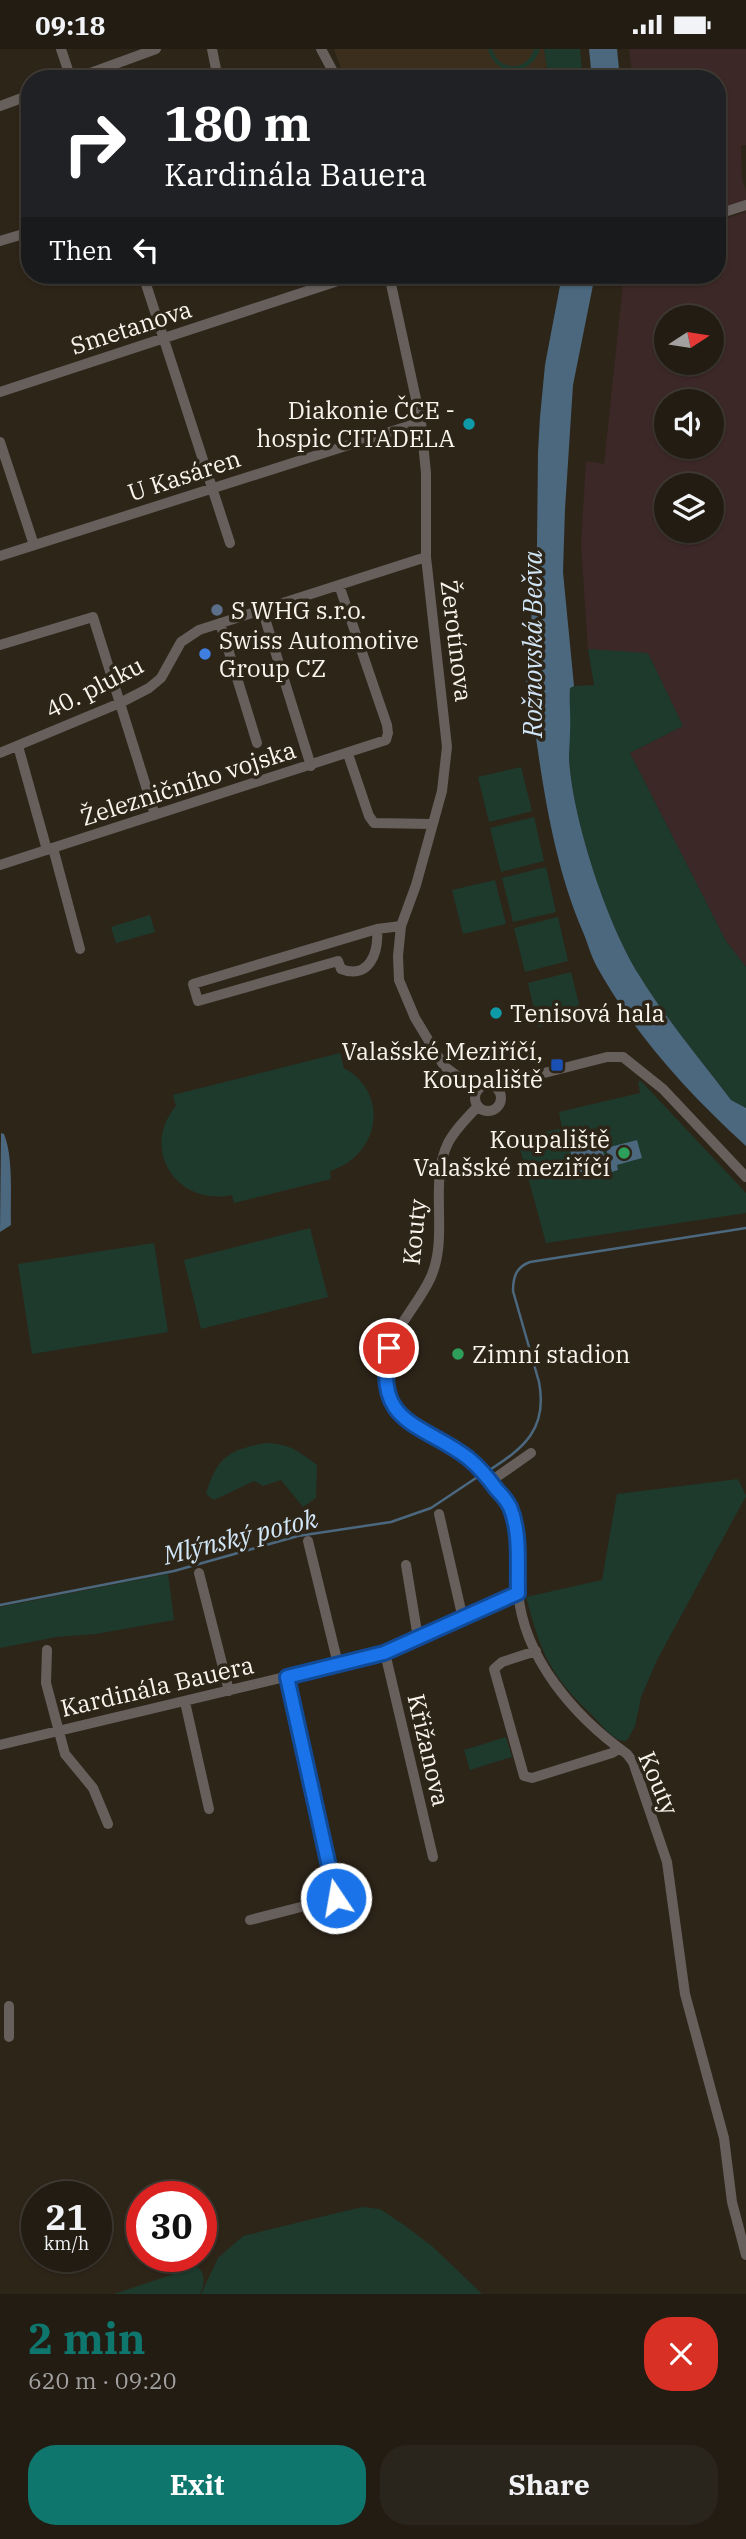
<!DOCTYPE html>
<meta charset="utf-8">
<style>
body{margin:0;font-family:"IBM Plex Serif",serif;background:#2a251c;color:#f1f3f6;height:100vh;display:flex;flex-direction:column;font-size:26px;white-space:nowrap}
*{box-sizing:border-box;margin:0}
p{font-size:23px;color:#a2a1a0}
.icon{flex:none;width:38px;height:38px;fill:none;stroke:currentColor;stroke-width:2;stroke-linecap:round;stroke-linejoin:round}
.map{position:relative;height:2245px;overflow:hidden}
.side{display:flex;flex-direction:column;background:#221c13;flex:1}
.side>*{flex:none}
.banner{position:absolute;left:21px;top:21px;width:705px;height:214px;border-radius:28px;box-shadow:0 2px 5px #0004,0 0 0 2px #3f3a33;background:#202124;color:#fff;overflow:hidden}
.needle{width:46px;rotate:78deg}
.buttons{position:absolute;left:654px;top:256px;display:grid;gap:14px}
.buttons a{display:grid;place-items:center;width:70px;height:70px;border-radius:50%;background:#221c13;box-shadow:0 2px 5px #0004,0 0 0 2px #3f3a33;font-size:35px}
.speed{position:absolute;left:21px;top:2132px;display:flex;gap:14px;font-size:35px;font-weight:700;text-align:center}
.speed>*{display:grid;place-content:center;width:91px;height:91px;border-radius:50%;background:#221c13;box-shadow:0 2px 5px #0004,0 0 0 2px #3f3a33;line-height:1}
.speed small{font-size:18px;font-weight:400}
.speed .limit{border:10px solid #d22;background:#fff;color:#111}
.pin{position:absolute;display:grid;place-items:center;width:60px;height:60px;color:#fff;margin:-30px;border:4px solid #fff;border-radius:50%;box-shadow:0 2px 7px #0007}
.me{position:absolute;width:77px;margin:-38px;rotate:348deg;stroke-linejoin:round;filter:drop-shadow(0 0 5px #0008)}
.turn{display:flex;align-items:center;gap:24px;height:147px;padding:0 28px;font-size:32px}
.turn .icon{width:91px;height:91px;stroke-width:2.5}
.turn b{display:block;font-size:49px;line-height:60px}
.then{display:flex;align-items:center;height:66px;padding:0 28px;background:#0003;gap:14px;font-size:26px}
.round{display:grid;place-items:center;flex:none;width:74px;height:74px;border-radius:28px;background:#2a251c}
.headline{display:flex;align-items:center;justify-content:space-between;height:119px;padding:0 28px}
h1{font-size:42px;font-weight:700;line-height:52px;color:#0f766e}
.primary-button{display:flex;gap:14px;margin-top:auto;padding:14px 28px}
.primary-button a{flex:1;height:80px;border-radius:28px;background:#0f766e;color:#fff;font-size:28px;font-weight:700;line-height:80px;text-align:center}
.primary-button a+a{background:#2a251c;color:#f1f3f6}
.status{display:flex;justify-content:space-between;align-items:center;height:49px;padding:0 35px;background:#221c13;direction:ltr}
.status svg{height:19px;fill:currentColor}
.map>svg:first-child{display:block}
</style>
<div class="status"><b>09:18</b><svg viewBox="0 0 49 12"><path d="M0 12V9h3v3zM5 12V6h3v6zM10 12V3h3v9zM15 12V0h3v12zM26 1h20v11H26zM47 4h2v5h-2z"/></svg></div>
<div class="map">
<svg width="746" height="2245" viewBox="0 0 746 2245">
<rect width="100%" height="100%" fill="#2e2519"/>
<path fill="#3b2e1c" d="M334,0H544L547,18L494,30H345Z"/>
<path fill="#3c2827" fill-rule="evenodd" d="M629,0H746V96L741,97L742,130L746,142V152L718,160V30H633Z
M746,163V918L726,892L630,704L683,677L648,605L588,600L581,495L586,412L604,415L624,226H718V172ZM667,268H712V313H667ZM667,352H712V397H667ZM667,436H712V481H667Z"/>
<path fill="#1d3a2d" d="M488,0H492C499,23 527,23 534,0H540C532,28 495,29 488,0Z
M544,0H580L583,30H542L541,27L548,25Z
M588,600L648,604L683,677L630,704L726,892L746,918V1059L731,1051C700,1010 666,970 639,926C607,875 572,769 569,709C568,687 569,661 570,639L574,637L594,636Z
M521,718L532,762L489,773L478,728Z
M534,768L544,812L501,823L490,779Z
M546,818L556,863L513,873L502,829Z
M495,831L506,875L463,885L452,841Z
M150,866L155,883L116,894L111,878Z
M558,868L568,912L525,923L514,879Z
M571,923L582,967L538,978L528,934Z
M340,1004L344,1019C391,1045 379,1107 330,1122L331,1130L234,1154L232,1146C178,1158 139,1101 176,1057L173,1046Z
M641,1032L746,1144V1164L546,1194L520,1099L522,1089L562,1079L559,1063L640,1044L638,1033Z
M310,1179L328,1248L201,1280L184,1211Z
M154,1194L168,1283L32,1305L18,1215Z
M265,1394C290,1395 297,1401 317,1416L316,1449L303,1458L281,1431L263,1437L254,1432L214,1451L206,1445C218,1407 227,1402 265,1394Z
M738,1430L746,1447L657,1611L641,1648L635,1677L628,1690L625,1692L619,1691C608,1685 600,1674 591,1665C549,1625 541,1603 526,1548L602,1531L617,1445Z
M168,1525L174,1571L96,1585L56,1588L0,1599V1558Z
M506,1688L512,1708L470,1721L464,1701Z
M362,2158L380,2160L404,2176L433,2198L482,2245H201L218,2209L243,2187Z
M195,2218L199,2219C206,2227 204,2236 200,2245H114Z"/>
<path fill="#4b687e" d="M589,0H617L620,30H592Z
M562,226H595L573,336L565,460L563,523L574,637L570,639C569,654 571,668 570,682C570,691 569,700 569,709C572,769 607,875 639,926C666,970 700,1010 731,1051L746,1059V1097C688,1044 635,986 597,918C591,907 588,895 583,883C550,806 541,722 529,640L526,638L537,496L538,403L540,368L545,316Z
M1,1084L4,1085C14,1110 10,1150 11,1176L0,1183Z
M600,1090L607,1118L591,1122L592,1128L577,1131L569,1096Z
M637,1091L642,1109L617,1116L618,1121L612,1123L606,1099Z"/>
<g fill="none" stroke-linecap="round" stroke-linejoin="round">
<path stroke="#4b687e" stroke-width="2.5" d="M488,1422C524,1399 548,1380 539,1333L513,1242C513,1228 516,1218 530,1213L746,1179
M0,1556L174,1522L298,1487L391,1473L431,1459L479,1427"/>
<path stroke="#675f5c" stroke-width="10" d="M61,0L71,30
M212,0L218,30
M321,0L337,30
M74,30L156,0
M0,57L30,46
M718,165L746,156
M0,192L30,183
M143,226L230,494
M389,226L421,373L426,424V508L447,698L442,742L416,836L401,877L398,907L399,931L415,969L444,1017L477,1042
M0,343L356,226
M0,393L34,496
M0,507L421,373
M262,560L311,717
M220,574L257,694
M0,596L93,568L155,766
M18,697L47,801
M0,704L120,654L149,639L161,629L181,593L199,581L426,508
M348,705L369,767L374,774L432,775
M53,799L80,900
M0,816L386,691L388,684L387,676L339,536
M377,880C379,904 369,931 341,920L338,912L198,952L193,935L377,880L401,877
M475 1049a13 13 0 1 1 26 0a13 13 0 1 1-26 0Z
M499,1041L509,1033L607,1008H623L663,1040L746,1128
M478,1057C468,1068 455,1080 448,1094C428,1135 450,1188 430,1230C414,1264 379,1292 386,1334C394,1380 438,1386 469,1410C483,1422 498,1438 507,1454C523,1478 516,1515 518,1542C523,1609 575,1668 627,1705L633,1713L667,1813L685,1945L724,2089L732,2153L746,2206
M491,1432L531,1404
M439,1465L463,1570
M308,1492L338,1615
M406,1516L418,1589
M199,1524L229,1642
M47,1601L46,1634L65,1705L93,1739L108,1775
M536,1602L502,1613L494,1620L524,1727L532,1729L612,1704L619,1700
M385,1604L433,1808
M185,1653L209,1760
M0,1696L385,1604L518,1544
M250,1871L336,1849L287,1628
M9,1957V1988"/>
</g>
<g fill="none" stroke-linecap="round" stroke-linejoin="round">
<defs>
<path id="route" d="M336,1849L287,1628L384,1604L518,1544C517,1516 521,1484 510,1458C507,1452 502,1446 497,1441C489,1430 479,1418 468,1409C422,1374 373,1376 389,1299"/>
</defs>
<use href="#route" stroke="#114b97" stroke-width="18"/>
<use href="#route" stroke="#1a73e8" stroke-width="12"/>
</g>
<g fill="#0f9aa8" stroke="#2e2519" stroke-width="2.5">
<circle cx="469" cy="375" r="7"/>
<circle cx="496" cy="964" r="7"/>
</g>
<circle fill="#5c6f8a" stroke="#2e2519" stroke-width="2.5" cx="217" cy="561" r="7"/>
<circle fill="#3f7fe0" stroke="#2e2519" stroke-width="2.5" cx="205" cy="605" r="7"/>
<rect fill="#1a4fb4" stroke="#2e2519" stroke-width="2.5" x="550" y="1009" width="14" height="14" rx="3.5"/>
<g fill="#2e9e5b" stroke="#2e2519" stroke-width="2.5">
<circle cx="624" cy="1104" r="7"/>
<circle cx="458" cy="1305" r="7"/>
</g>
<g text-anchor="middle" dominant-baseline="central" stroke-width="7" stroke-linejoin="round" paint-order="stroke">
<g font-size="24" fill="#f9f4ec" stroke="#2e2519">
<text transform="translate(131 278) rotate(-18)">Smetanova</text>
<text transform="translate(184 426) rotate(-18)">U Kasáren</text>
<text transform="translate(457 592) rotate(83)">Žerotínova</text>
<text transform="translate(94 638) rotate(-27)">40. pluku</text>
<text transform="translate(188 734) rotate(-18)">Železničního vojska</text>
<text transform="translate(414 1183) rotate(-84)">Kouty</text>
<text transform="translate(157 1637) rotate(-13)">Kardinála Bauera</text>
<text transform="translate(429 1701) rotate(77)">Křižanova</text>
<text transform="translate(659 1734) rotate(67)">Kouty</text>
</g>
<g font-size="24" fill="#f9f4ec" stroke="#2e2519" text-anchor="start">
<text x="455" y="361" text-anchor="end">Diakonie ČCE -<tspan x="455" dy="28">hospic CITADELA</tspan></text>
<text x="231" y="561">S WHG s.r.o.</text>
<text x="219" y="591">Swiss Automotive<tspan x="219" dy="28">Group CZ</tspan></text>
<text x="510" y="964">Tenisová hala</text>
<text x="543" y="1002" text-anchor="end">Valašské Meziříčí,<tspan x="543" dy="28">Koupaliště</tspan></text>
<text x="610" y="1090" text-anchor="end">Koupaliště<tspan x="610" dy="28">Valašské meziříčí</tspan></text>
<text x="472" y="1305">Zimní stadion</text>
</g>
<g font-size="26" font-style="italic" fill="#d1e6f7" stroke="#2e2519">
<text transform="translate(532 595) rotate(-90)">Rožnovská Bečva</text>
<text transform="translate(240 1487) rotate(-14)">Mlýnský potok</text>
</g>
</g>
</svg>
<div class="buttons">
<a><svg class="needle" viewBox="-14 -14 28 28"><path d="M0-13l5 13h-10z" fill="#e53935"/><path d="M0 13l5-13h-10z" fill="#a2a1a0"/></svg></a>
<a><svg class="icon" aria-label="sound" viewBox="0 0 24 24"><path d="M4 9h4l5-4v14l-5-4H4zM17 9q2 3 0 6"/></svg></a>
<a><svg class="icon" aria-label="layers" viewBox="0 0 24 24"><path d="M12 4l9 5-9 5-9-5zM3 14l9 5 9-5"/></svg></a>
</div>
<div class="speed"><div>21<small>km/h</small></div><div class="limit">30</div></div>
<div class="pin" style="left:389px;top:1299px;background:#d93025"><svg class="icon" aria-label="arrive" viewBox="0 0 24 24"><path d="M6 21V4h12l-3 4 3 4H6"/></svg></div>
<svg class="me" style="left:336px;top:1849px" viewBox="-20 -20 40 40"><circle r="17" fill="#1a73e8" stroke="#fff" stroke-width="3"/><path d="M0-11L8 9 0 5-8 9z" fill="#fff"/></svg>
<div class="banner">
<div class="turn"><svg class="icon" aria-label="right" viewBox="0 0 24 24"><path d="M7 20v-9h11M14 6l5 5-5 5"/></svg><div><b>180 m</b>Kardinála Bauera</div></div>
<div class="then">Then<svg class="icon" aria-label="left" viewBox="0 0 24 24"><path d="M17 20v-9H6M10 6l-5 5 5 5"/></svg></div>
</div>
</div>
<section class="side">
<div class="headline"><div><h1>2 min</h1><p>620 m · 09:20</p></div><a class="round" style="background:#d93025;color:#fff"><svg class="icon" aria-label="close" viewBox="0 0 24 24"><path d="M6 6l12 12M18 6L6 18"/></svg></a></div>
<div class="primary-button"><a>Exit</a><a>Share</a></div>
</section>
